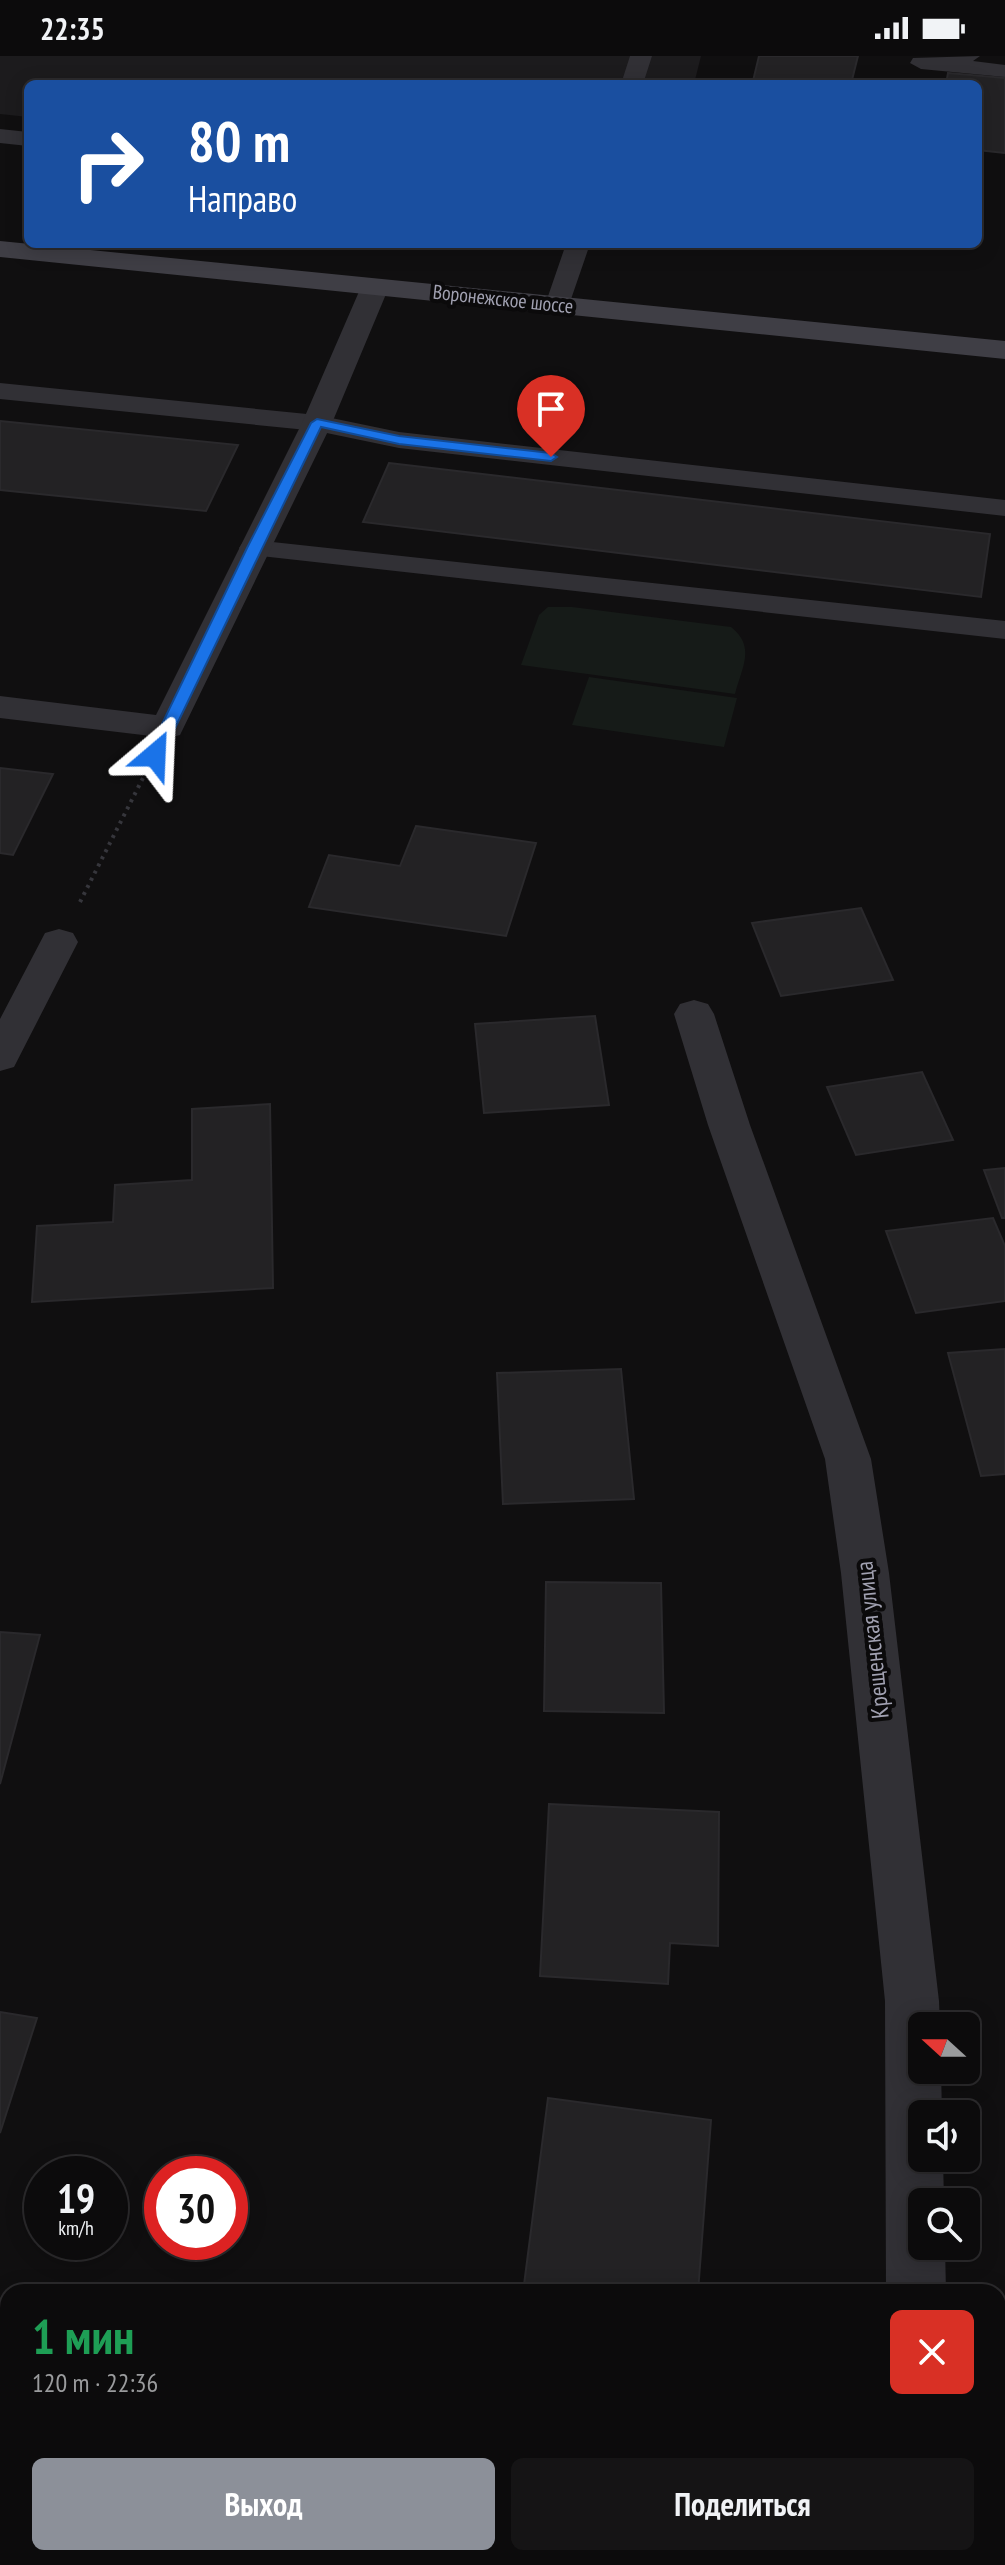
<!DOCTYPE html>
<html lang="ru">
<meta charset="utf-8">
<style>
body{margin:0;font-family:"PT Sans Narrow",sans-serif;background:#151415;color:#f1f3f6;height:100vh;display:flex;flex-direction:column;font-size:30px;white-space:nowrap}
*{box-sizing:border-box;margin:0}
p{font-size:26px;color:#9a9b9d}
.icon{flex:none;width:44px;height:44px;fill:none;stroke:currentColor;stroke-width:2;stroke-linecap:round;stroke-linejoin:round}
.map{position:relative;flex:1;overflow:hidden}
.panel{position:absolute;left:0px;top:2228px;width:1006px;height:282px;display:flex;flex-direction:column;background:#0c0b0c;border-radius:24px 24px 0 0;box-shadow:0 4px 20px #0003,0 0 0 2px #2c2b2d}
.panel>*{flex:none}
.top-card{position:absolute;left:24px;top:24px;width:958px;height:168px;border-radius:12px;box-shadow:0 4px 20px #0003,0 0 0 2px #2c2b2d;background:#1a4fa0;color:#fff;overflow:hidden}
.needle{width:52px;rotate:291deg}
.tools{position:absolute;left:908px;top:1956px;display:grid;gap:16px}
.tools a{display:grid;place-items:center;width:72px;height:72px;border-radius:12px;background:#0c0b0c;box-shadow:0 4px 20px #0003,0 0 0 2px #2c2b2d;font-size:40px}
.speed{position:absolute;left:24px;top:2100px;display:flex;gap:16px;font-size:40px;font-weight:700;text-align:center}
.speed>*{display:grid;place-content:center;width:104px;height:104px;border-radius:50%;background:#0c0b0c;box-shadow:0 4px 20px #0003,0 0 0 2px #2c2b2d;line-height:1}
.speed small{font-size:20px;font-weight:400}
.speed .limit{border:12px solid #d22;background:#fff;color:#111}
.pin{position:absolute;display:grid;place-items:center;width:68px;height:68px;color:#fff;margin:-82px -34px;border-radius:50% 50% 50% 0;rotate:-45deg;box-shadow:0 0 8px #0007}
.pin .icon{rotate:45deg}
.me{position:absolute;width:88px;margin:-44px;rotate:26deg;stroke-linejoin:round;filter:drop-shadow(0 0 6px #0008)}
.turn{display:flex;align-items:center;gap:28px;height:168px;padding:0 32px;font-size:36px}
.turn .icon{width:104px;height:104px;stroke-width:2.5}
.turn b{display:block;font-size:56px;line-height:68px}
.round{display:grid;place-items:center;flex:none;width:84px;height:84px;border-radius:12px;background:#151415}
.headline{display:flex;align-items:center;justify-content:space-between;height:136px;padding:0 32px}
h1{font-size:48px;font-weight:700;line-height:60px;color:#1e9e55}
.button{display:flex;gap:16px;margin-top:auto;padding:16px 32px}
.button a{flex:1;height:92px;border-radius:12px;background:#8c9099;color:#fff;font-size:32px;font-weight:700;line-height:92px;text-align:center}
.button a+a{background:#151415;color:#f1f3f6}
.status{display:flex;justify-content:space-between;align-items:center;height:56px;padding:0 40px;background:#0c0b0c;direction:ltr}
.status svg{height:22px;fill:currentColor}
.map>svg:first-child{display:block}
</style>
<div class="status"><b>22:35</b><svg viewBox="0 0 49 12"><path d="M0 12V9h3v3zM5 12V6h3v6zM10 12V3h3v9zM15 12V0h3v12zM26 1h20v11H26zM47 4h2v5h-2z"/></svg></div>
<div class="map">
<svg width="1005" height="2509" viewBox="0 0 1005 2509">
<rect width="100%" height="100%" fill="#100f10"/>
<path fill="#1c1b1d" d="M0,0H701L694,28H28V61L0,58Z"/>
<path fill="#161b18" d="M548,551H572L731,571C756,591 742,611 735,638L521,609L539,559Z
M589,621L737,642L724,691L572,669Z"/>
<path fill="#232224" stroke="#2a292c" stroke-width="2" d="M759,0H858L851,28L753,25Z
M948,17L1005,22V97L978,94V28H946Z
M0,365L238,389L206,455L0,434Z
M389,407L990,478L981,541L363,466Z
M0,712L53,718L13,799L0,797Z
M416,770L536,787L506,880L309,851L329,799L400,810Z
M861,852L893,924L781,940L752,867Z
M595,960L609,1049L484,1057L475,968Z
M922,1016L953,1084L856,1099L827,1031Z
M270,1048L273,1232L32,1246L37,1170L113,1166L115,1129L192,1124V1053Z
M1005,1112V1162H1002L984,1114Z
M993,1162L1005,1190V1245L916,1257L886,1175Z
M1005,1293V1418L981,1420L948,1297Z
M621,1313L634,1443L503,1448L497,1317Z
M546,1526L661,1527L664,1657L544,1655Z
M0,1576L40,1579L0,1728Z
M549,1748L719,1756L718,1890L670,1887L668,1928L540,1920Z
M0,1956L37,1962L0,2077Z
M548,2042L711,2064L698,2236H576L524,2229Z
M467,2502H647L646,2509H466Z"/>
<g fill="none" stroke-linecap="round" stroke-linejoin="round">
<path stroke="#36363c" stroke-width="4" stroke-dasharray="3 5" stroke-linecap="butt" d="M80,846L148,712"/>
<path fill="#313035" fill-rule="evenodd" d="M630,0H652L643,28H621Z
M980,0L973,5L1005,9V21L921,13L910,7L913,2Z
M0,73L28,76V90L0,87Z
M566,188H590L569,249L566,254H548L545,249Z
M0,327L317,359L399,376L1005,444V460L399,392L317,375L0,343Z
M253,484L1005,565V583L243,498L239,492L243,486Z"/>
<path fill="#313035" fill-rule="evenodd" d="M375,223L385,225L389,231L332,367L180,679L168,682L0,662V640L156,659L302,367L361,231L365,225Z
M59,873L73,877L78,886L14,1011L0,1015V963L45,877Z
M694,944L708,948L714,958L750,1069L871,1403L889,1517L939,1945L940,1970H922V2014H941L942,2058H922V2102H943L944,2146H922V2190H945L946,2236H886L885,1945L841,1517L825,1403L708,1069L674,958L680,948Z
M873,2502H937V2509H873Z"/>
<path fill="#3f3e45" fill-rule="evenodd" d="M0,185L1005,285V303L0,201Z"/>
</g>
<path fill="#1a73e8" stroke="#114b97" stroke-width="2" d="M317,363L399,380L551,397L557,401L551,405L399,388L321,371L162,699L155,703L150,702L147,699L247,492L311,367Z"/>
<g text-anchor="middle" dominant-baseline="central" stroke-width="8" stroke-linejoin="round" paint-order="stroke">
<g font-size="20" fill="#a1a1b1" stroke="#0b0a0b">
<text transform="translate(503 243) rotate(6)">Воронежское шоссе</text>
</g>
<g font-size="24" fill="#a1a1b1" stroke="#0b0a0b">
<text transform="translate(872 1584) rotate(-96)">Крещенская улица</text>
</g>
</g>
</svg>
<div class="tools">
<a><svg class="needle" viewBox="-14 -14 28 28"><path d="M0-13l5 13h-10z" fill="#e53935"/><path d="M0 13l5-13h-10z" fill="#9a9b9d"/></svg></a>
<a><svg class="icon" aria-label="sound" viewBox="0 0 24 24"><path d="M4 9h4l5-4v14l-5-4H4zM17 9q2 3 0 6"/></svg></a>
<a><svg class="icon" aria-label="search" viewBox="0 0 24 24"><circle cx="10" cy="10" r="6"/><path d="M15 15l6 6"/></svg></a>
</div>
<div class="speed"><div>19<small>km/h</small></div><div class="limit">30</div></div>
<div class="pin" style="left:551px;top:401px;background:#d93025"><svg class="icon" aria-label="arrive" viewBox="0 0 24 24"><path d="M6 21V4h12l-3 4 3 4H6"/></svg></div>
<svg class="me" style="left:155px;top:699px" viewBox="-20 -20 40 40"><path d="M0-17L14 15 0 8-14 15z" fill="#1a73e8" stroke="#fff" stroke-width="4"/></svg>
<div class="top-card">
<div class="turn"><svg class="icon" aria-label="right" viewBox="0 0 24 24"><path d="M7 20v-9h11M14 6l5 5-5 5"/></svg><div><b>80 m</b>Направо</div></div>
</div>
<section class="panel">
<div class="headline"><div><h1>1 мин</h1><p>120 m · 22:36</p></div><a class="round" style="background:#d93025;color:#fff"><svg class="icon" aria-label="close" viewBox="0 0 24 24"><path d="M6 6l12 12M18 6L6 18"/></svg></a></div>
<div class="button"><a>Выход</a><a>Поделиться</a></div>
</section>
</div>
